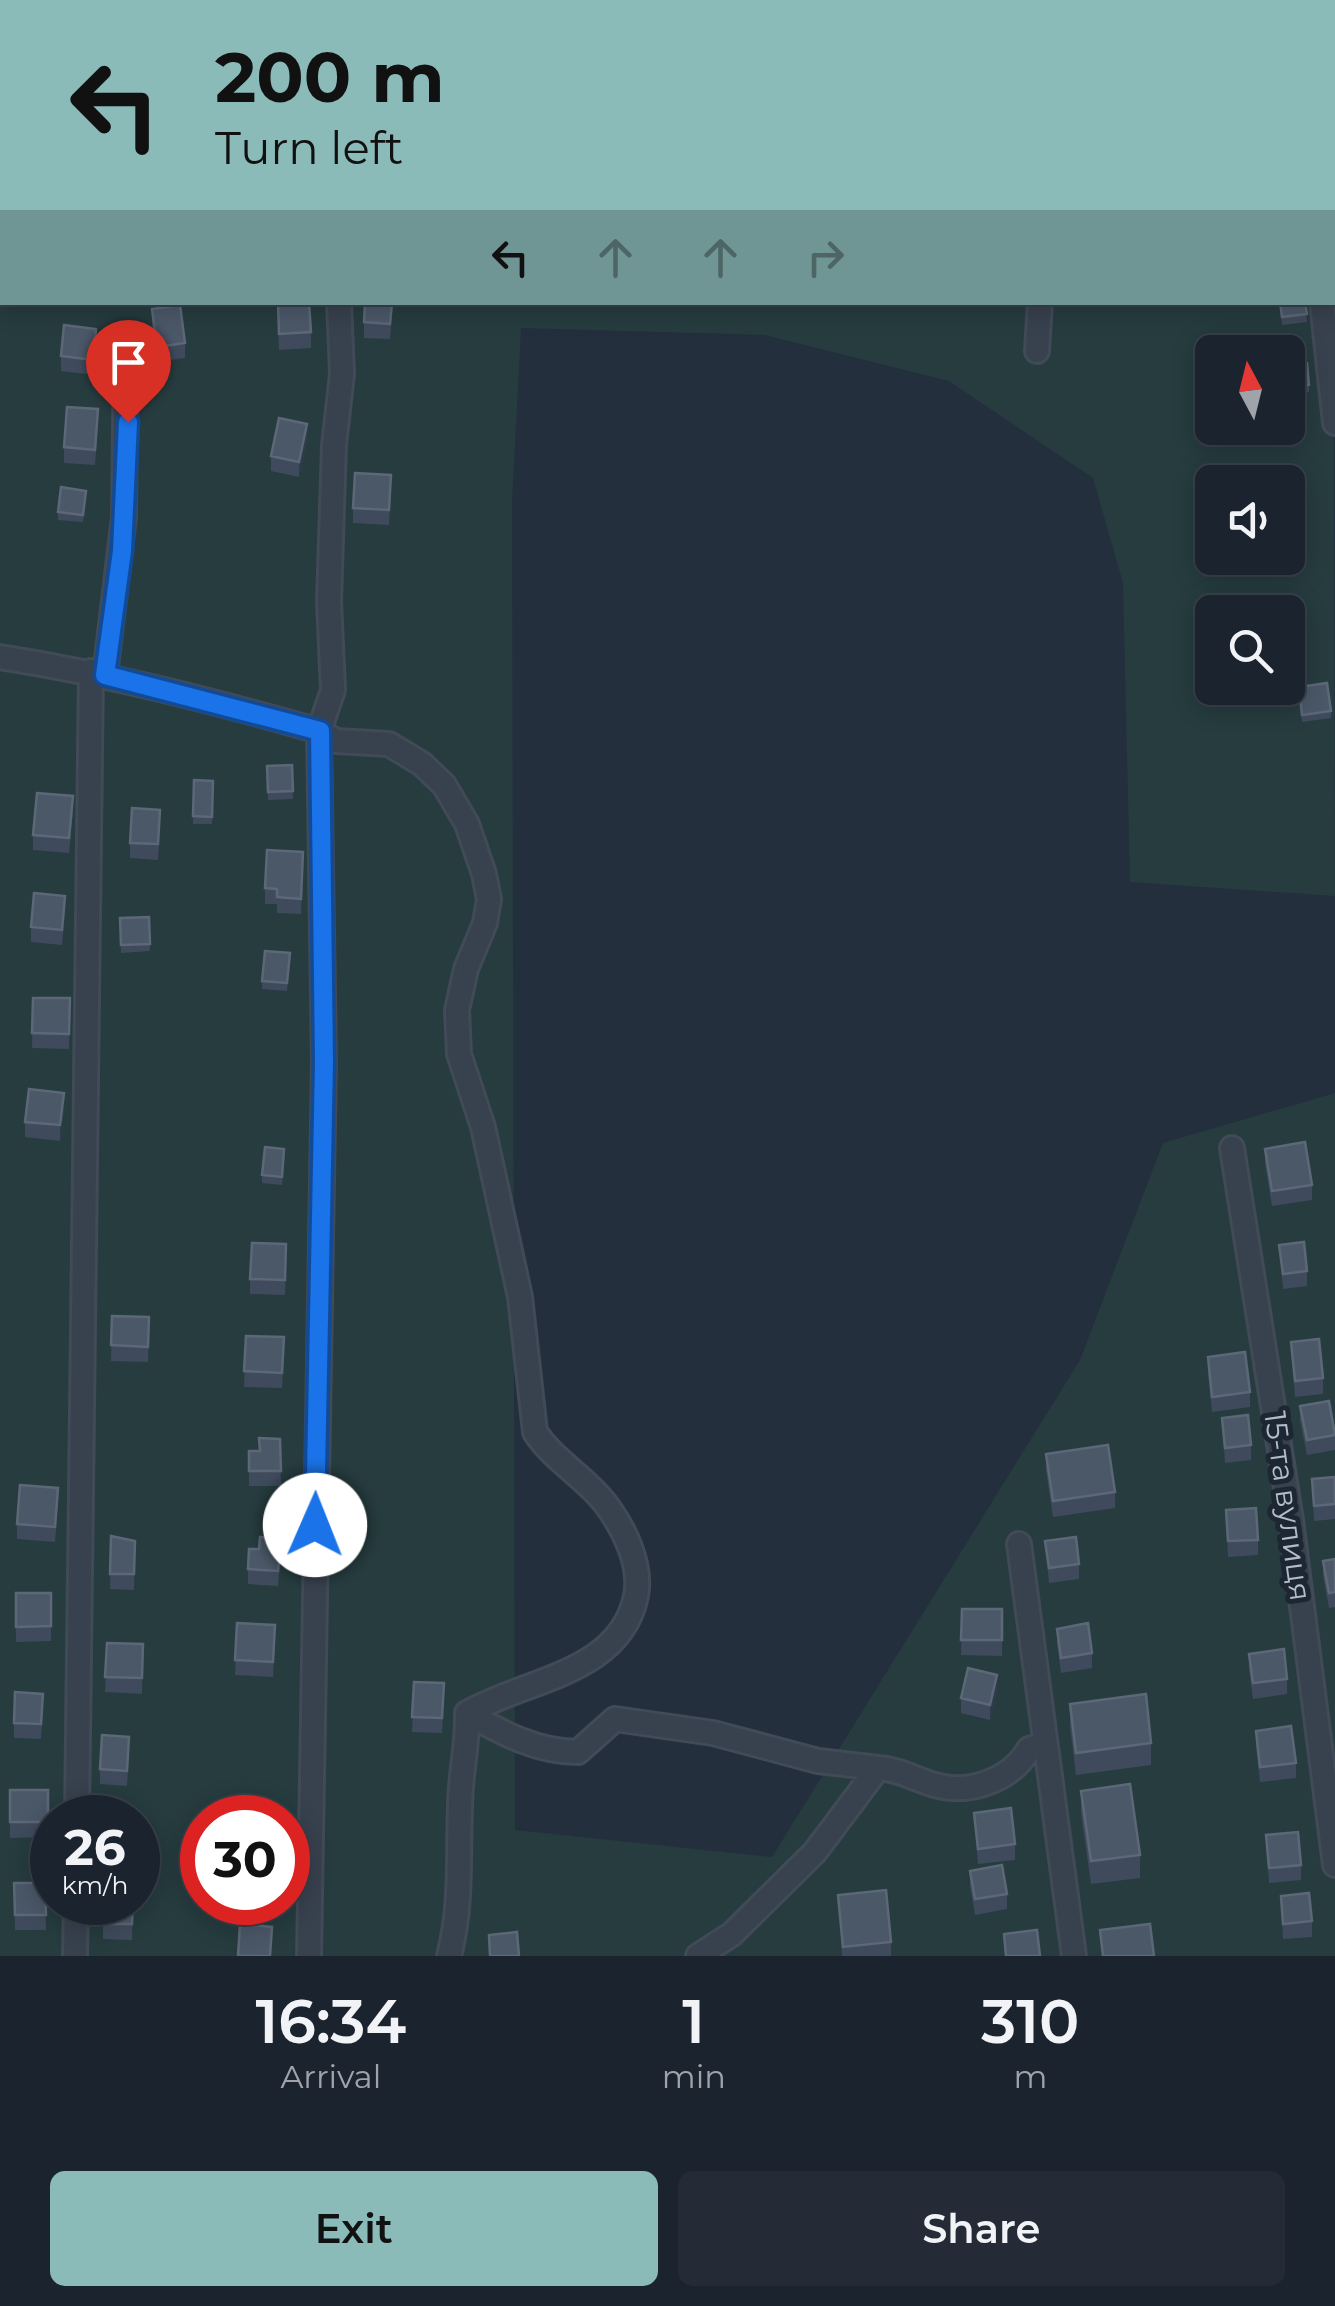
<!DOCTYPE html>
<meta charset="utf-8">
<style>
body{margin:0;font-family:Montserrat,sans-serif;background:#242b36;color:#f1f3f6;height:100vh;display:flex;flex-direction:column;font-size:38px;white-space:nowrap}
*{box-sizing:border-box;margin:0}
p{font-size:32px;color:#a0a4aa}
.icon{flex:none;width:55px;height:55px;fill:none;stroke:currentColor;stroke-width:2;stroke-linecap:round;stroke-linejoin:round}
.map{position:relative;height:1956px;overflow:hidden}
.panel{display:flex;flex-direction:column;background:#1b232e;flex:1}
.panel>*{flex:none}
.guide{position:absolute;left:0px;top:0px;width:1335px;height:305px;box-shadow:0 5px 25px #0003,0 0 0 2px #39404a;background:#8bbbb9;color:#111;overflow:hidden}
.needle{width:65px;rotate:353deg}
.buttons{position:absolute;left:1195px;top:335px;display:grid;gap:20px}
.buttons a{display:grid;place-items:center;width:110px;height:110px;border-radius:15px;background:#1b232e;box-shadow:0 5px 25px #0003,0 0 0 2px #39404a;font-size:50px}
.speed{position:absolute;left:30px;top:1795px;display:flex;gap:20px;font-size:50px;font-weight:700;text-align:center}
.speed>*{display:grid;place-content:center;width:130px;height:130px;border-radius:50%;background:#1b232e;box-shadow:0 5px 25px #0003,0 0 0 2px #39404a;line-height:1}
.speed small{font-size:25px;font-weight:400}
.speed .limit{border:15px solid #d22;background:#fff;color:#111}
.pin{position:absolute;display:grid;place-items:center;width:85px;height:85px;color:#fff;margin:-102px -42px;border-radius:50% 50% 50% 0;rotate:-45deg;box-shadow:0 0 10px #0007}
.pin .icon{rotate:45deg}
.me{position:absolute;width:110px;margin:-55px;rotate:1deg;stroke-linejoin:round;filter:drop-shadow(0 0 8px #0008)}
.turn{display:flex;align-items:center;gap:35px;height:210px;padding:0 50px;font-size:45px}
.turn .icon{width:130px;height:130px;stroke-width:2.5}
.turn b{display:block;font-size:70px;line-height:85px}
.lanes{display:flex;align-items:center;height:95px;padding:0 50px;background:#0003;justify-content:center;gap:50px;direction:ltr}
.lanes .off{opacity:.35}
.eta{display:flex;justify-content:space-evenly;align-items:center;height:170px;text-align:center}
.eta b{font-size:60px;font-weight:600;line-height:70px}
.action{display:flex;gap:20px;margin-top:auto;padding:20px 50px}
.action a{flex:1;height:115px;border-radius:15px;background:#8bbbb9;color:#111;font-size:40px;font-weight:600;line-height:115px;text-align:center}
.action a+a{background:#242b36;color:#f1f3f6}
.map>svg:first-child{display:block}
</style>
<div class="map">
<svg width="1335" height="1956" viewBox="0 0 1335 1956">
<rect width="100%" height="100%" fill="#242f3e"/>
<path fill="#263c3f" fill-rule="evenodd" d="M0,0H1318L2,2V302H1332L1333,122L1335,896L1130,882L1123,583L1093,478L949,381L765,335L521,328L512,503L515,1830L772,1857L1080,1360L1163,1143L1335,1093V1956H0ZM1212,352H1288V428H1212ZM1212,482H1288V558H1212ZM1212,612H1288V688H1212ZM52,1818H138V1902H52ZM202,1818H288V1902H202Z"/>
<g fill="none" stroke-linecap="round" stroke-linejoin="round">
<defs>
<path id="street" d="M0,172H2
M1322,302L1335,423
M1037,351L1040,302
M0,657C109,674 213,701 319,731L336,741L389,744L422,764L444,785L467,824L484,874L489,899L485,923L466,969L457,1010L459,1054L483,1127L520,1297L535,1432C554,1461 584,1476 605,1503C624,1528 642,1564 636,1596C620,1674 526,1679 467,1713
M105,675L124,517L126,335
M1232,1148L1291,1520L1335,1865
M1019,1544L1074,1956
M77,1818L91,671
M75,1956L76,1902
M309,1956L324,1062L319,731L333,690L329,601L334,445L342,374L339,302
M449,1956C462,1906 458,1858 460,1807C460,1774 468,1746 467,1713C502,1733 537,1752 578,1752L615,1719L713,1733L818,1761L878,1768
M698,1956L732,1934L815,1852L878,1768C901,1769 917,1781 939,1786C972,1794 1012,1779 1029,1749L1045,1744"/>
</defs>
<use href="#street" stroke="#414a57" stroke-width="28"/>
<use href="#street" stroke="#38414e" stroke-width="22"/>
</g>
<path fill="#3f4b5c" d="M277,302L311,332V348L279,350Z
M393,302L390,339L364,338V322Z
M1280,302H1305L1307,322L1282,325Z
M152,309L185,343V358L157,362L152,324Z
M96,344L94,375L61,371V356Z
M1288,377L1309,385V392L1289,394Z
M98,424L95,465L64,463V447Z
M307,440L299,477L271,471V456Z
M391,490L389,525L353,523V508Z
M86,498L83,522L58,520V512Z
M1299,687L1331,711V718L1302,722Z
M292,765L293,799L268,800L267,766Z
M194,780L213,781L212,824H193Z
M73,811L69,853L33,850V835Z
M160,825L158,860L130,858V843Z
M303,867L301,914L277,913V904H265V888Z
M65,911L62,945L31,942V927Z
M149,917L150,951L121,953L120,918Z
M290,953L287,991L262,989V981Z
M33,998H70L69,1049L32,1048Z
M64,1108L60,1141L25,1137V1122Z
M284,1149L282,1185L262,1183V1175Z
M1265,1149L1312,1185V1200L1272,1206L1265,1164Z
M1279,1245L1307,1271V1286L1283,1289Z
M286,1260L285,1295L250,1294V1279Z
M112,1316L149,1332L148,1362L111,1361Z
M246,1336L284,1352L282,1388L244,1387Z
M1291,1342L1323,1378V1394L1295,1397Z
M1208,1357L1250,1392V1407L1212,1412L1208,1373Z
M1300,1406L1335,1434V1450L1307,1455L1300,1421Z
M1222,1418L1251,1445V1460L1225,1463Z
M280,1439L281,1486H249V1451H260Z
M1046,1454L1115,1492V1508L1053,1517L1046,1470Z
M1335,1477V1519L1314,1521L1312,1479Z
M58,1503L55,1542L17,1539V1524Z
M1226,1510L1258,1540V1555L1228,1557Z
M111,1536L135,1541L134,1590L110,1589Z
M1045,1541L1079,1564V1579L1049,1583Z
M281,1554L278,1586L248,1584V1569Z
M1335,1559V1607L1329,1608L1323,1576V1561Z
M16,1593H51V1641L16,1642Z
M962,1609H1002V1656L961,1655Z
M237,1623L275,1640L273,1677L235,1675Z
M1057,1629L1092,1653V1668L1061,1673L1057,1644Z
M107,1643L143,1644L142,1694L105,1692Z
M1249,1654L1287,1679V1694L1253,1699L1249,1669Z
M414,1682L444,1683L442,1733L412,1732Z
M997,1690L990,1720L961,1713V1698Z
M1070,1704L1151,1743V1765L1076,1775L1070,1727Z
M43,1709L41,1739L14,1738V1723Z
M1256,1731L1296,1763V1778L1260,1782L1256,1746Z
M129,1752L127,1786L100,1784V1769Z
M10,1790H48V1837L10,1838Z
M1081,1791L1140,1855V1878L1091,1884L1081,1813Z
M974,1813L1015,1844V1860L978,1864Z
M1266,1835L1301,1865V1880L1269,1883Z
M970,1871L1007,1894V1909L975,1915L970,1886Z
M14,1883H45L46,1930H15Z
M838,1895L891,1942V1956H842Z
M1281,1896L1312,1921V1937L1283,1939Z
M103,1902H133L132,1940L103,1939Z"/>
<path fill="#2f3b4b" d="M307,424V440L299,477V462Z
M64,1093V1108L60,1141V1125Z
M997,1675V1690L990,1720V1705Z"/>
<path fill="#4b5868" stroke="#5c6777" stroke-width="2.5" d="M278,302H309L311,332L279,334Z
M365,302H392L390,324L364,322Z
M1280,302H1305L1307,314L1282,317Z
M180,305L185,343L157,347L152,309Z
M64,325L96,329L94,360L61,356Z
M1307,363L1309,385L1289,387L1288,364Z
M67,407L98,409L95,450L64,447Z
M279,418L307,424L299,462L271,456Z
M355,473L391,475L389,510L353,508Z
M61,487L86,491L83,515L58,512Z
M1327,683L1331,711L1302,715L1299,687Z
M292,765L293,791L268,792L267,766Z
M194,780L213,781L212,817L193,816Z
M37,793L73,796L69,838L33,835Z
M132,808L160,810L158,844L130,843Z
M267,850L303,852L301,899L277,897V889L265,888Z
M34,893L65,896L62,930L31,927Z
M149,917L150,944L121,945L120,918Z
M265,951L290,953L287,983L262,981Z
M33,998H70L69,1034L32,1033Z
M29,1089L64,1093L60,1125L25,1122Z
M1305,1142L1312,1185L1272,1191L1265,1149Z
M265,1147L284,1149L282,1177L262,1175Z
M1304,1242L1307,1271L1283,1274L1279,1245Z
M252,1243L286,1244L285,1280L250,1279Z
M112,1316L149,1317L148,1347L111,1345Z
M246,1336L284,1337L282,1373L244,1371Z
M1319,1339L1323,1378L1295,1381L1291,1342Z
M1245,1352L1250,1392L1212,1397L1208,1357Z
M1329,1401L1335,1435L1307,1440L1300,1406Z
M1248,1415L1251,1445L1225,1448L1222,1418Z
M259,1438L280,1439L281,1471H249V1451H260Z
M1108,1445L1115,1492L1053,1501L1046,1454Z
M1335,1477V1504L1314,1506L1312,1479Z
M20,1485L58,1488L55,1527L17,1524Z
M1256,1508L1258,1540L1228,1541L1226,1510Z
M111,1536L135,1541L134,1574H110Z
M260,1537L281,1539L278,1571L248,1569L249,1549H259Z
M1076,1537L1079,1564L1049,1568L1045,1541Z
M1335,1559V1592L1329,1593L1323,1561Z
M16,1593H51V1626L16,1627Z
M962,1609H1002V1640H961Z
M237,1623L275,1625L273,1662L235,1660Z
M1088,1623L1092,1653L1061,1658L1057,1629Z
M107,1643L143,1644L142,1678L105,1677Z
M1284,1649L1287,1679L1253,1683L1249,1654Z
M968,1668L997,1675L990,1705L961,1698Z
M414,1682L444,1683L442,1718L412,1717Z
M15,1692L43,1694L41,1724L14,1723Z
M1146,1694L1151,1743L1076,1753L1070,1704Z
M1291,1726L1296,1763L1260,1767L1256,1731Z
M102,1735L129,1737L127,1771L100,1769Z
M1130,1784L1140,1855L1091,1861L1081,1791Z
M10,1790H48V1822H10Z
M1011,1808L1015,1844L978,1849L974,1813Z
M1298,1832L1301,1865L1269,1868L1266,1835Z
M1002,1865L1007,1894L975,1899L970,1871Z
M14,1883H45L46,1915H15Z
M886,1890L891,1942L843,1947L838,1895Z
M1309,1893L1312,1921L1283,1924L1281,1896Z
M103,1902H133L132,1924H103Z
M240,1924L272,1927L270,1956H238Z
M1150,1924L1154,1956H1103L1100,1930Z
M1037,1930L1040,1956H1006L1004,1934Z
M517,1932L519,1956H490L489,1935Z"/>
<g fill="none" stroke-linecap="round" stroke-linejoin="round">
<defs>
<path id="route" d="M128,422L122,551L105,675L320,731L324,1062L315,1525"/>
</defs>
<use href="#route" stroke="#114b97" stroke-width="25"/>
<use href="#route" stroke="#1a73e8" stroke-width="18"/>
</g>
<g text-anchor="middle" dominant-baseline="central" stroke-width="10" stroke-linejoin="round" paint-order="stroke">
<g font-size="30" fill="#b4bcc9" stroke="#1d2633">
<text transform="translate(1288 1506) rotate(82)">15-та вулиця</text>
</g>
</g>
</svg>
<div class="buttons">
<a><svg class="needle" viewBox="-14 -14 28 28"><path d="M0-13l5 13h-10z" fill="#e53935"/><path d="M0 13l5-13h-10z" fill="#a0a4aa"/></svg></a>
<a><svg class="icon" aria-label="sound" viewBox="0 0 24 24"><path d="M4 9h4l5-4v14l-5-4H4zM17 9q2 3 0 6"/></svg></a>
<a><svg class="icon" aria-label="search" viewBox="0 0 24 24"><circle cx="10" cy="10" r="6"/><path d="M15 15l6 6"/></svg></a>
</div>
<div class="speed"><div>26<small>km/h</small></div><div class="limit">30</div></div>
<div class="pin" style="left:128px;top:422px;background:#d93025"><svg class="icon" aria-label="arrive" viewBox="0 0 24 24"><path d="M6 21V4h12l-3 4 3 4H6"/></svg></div>
<svg class="me" style="left:315px;top:1525px" viewBox="-20 -20 40 40"><circle r="19" fill="#fff"/><path d="M0-13L10 11 0 6-10 11z" fill="#1a73e8"/></svg>
<div class="guide">
<div class="turn"><svg class="icon" aria-label="left" viewBox="0 0 24 24"><path d="M17 20v-9H6M10 6l-5 5 5 5"/></svg><div><b>200 m</b>Turn left</div></div>
<div class="lanes"><svg class="icon" aria-label="left" viewBox="0 0 24 24"><path d="M17 20v-9H6M10 6l-5 5 5 5"/></svg><svg class="icon off" aria-label="ahead" viewBox="0 0 24 24"><path d="M12 20V5M6 11l6-6 6 6"/></svg><svg class="icon off" aria-label="ahead" viewBox="0 0 24 24"><path d="M12 20V5M6 11l6-6 6 6"/></svg><svg class="icon off" aria-label="right" viewBox="0 0 24 24"><path d="M7 20v-9h11M14 6l5 5-5 5"/></svg></div>
</div>
</div>
<section class="panel">
<div class="eta">
<div><b>16:34</b><p>Arrival</p></div>
<div><b>1</b><p>min</p></div>
<div><b>310</b><p>m</p></div>
</div>
<div class="action"><a>Exit</a><a>Share</a></div>
</section>
